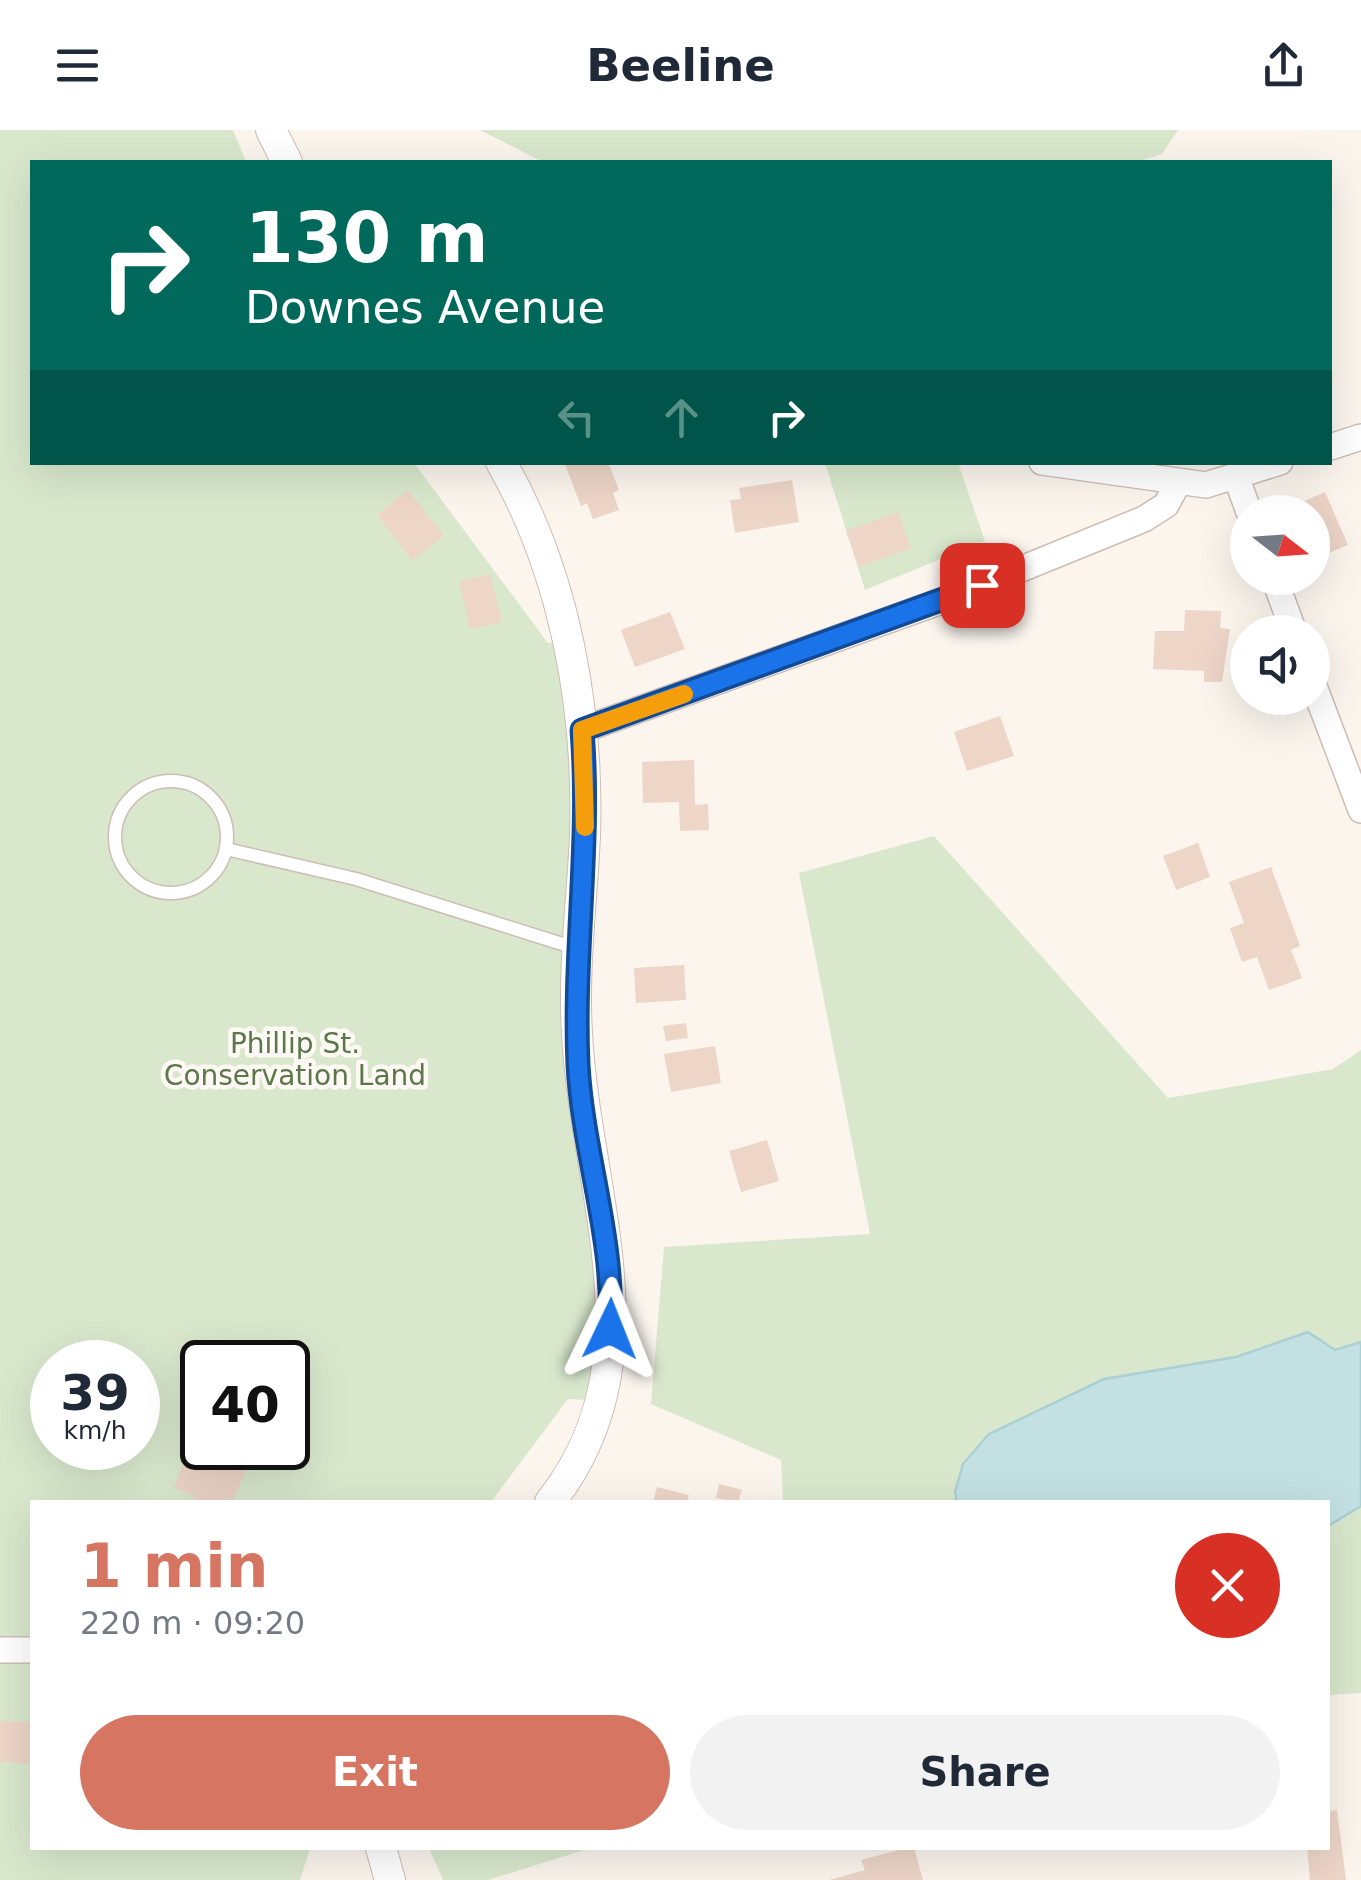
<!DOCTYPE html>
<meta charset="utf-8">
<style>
body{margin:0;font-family:"DejaVu Sans",sans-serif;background:#f2f2f3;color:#1f2937;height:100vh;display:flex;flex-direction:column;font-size:38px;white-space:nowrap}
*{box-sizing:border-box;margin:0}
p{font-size:32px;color:#747a83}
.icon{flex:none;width:55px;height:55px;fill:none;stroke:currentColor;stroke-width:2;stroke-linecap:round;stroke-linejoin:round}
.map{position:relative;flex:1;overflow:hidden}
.details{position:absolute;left:30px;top:1370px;width:1300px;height:350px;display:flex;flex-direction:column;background:#fff;border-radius:0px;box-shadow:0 10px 40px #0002}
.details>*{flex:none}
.banner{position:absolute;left:30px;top:30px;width:1302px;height:305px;border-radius:0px;box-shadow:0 10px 40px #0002;background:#00695c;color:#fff;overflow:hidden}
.needle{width:65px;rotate:107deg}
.tools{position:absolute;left:1230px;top:365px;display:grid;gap:20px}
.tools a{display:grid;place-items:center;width:100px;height:100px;border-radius:50%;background:#fff;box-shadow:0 10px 40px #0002;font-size:50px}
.speed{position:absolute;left:30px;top:1210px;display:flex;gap:20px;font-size:50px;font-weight:700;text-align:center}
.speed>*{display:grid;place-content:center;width:130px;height:130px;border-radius:50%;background:#fff;box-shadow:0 10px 40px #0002;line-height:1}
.speed small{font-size:25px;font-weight:400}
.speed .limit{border:5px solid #111;border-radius:15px;background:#fff;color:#111}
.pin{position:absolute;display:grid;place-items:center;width:85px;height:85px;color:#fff;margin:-42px;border-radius:20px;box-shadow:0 5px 15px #0006}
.me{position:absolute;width:110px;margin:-55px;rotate:2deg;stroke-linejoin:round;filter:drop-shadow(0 0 8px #0008)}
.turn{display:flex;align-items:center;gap:35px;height:210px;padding:0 50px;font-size:45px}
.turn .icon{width:130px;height:130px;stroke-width:2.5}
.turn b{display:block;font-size:70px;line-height:85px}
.lanes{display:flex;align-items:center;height:95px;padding:0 50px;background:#0003;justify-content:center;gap:50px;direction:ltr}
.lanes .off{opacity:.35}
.round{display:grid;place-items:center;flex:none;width:105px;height:105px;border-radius:52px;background:#f2f2f3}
.headline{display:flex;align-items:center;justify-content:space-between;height:170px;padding:0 50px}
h1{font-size:60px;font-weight:800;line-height:75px;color:#d67561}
.action{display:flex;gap:20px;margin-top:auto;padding:20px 50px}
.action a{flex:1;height:115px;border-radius:60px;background:#d67561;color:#fff;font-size:40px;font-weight:800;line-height:115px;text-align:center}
.action a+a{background:#f2f2f3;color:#1f2937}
header{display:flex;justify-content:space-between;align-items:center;height:130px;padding:0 50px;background:#fff;font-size:45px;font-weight:800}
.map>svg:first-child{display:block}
</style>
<header><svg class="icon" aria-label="menu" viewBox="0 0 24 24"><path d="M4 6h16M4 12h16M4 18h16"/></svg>Beeline<svg class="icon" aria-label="share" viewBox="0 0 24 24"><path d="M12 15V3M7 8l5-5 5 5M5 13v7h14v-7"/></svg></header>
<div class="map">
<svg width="1361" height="1750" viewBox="0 0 1361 1750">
<rect width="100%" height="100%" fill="#fbf5ee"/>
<path fill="#d9e8cd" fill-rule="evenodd" d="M0,0H233L246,32H32V332L414,333L548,513L574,512L581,787L594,957L624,1155L585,1270L568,1269L491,1372H32V1718H310L300,1750H0ZM52,1232H138V1318H52ZM202,1232H288V1318H202Z
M480,0H1178L1162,24L1137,32H543Z
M825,333H958L985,411L865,460Z
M934,706L1168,968L1333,939L1361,920V1563L1328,1565V1372H783L781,1330L651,1274L664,1117L870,1104L799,743Z
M429,1718H591L488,1750H443Z"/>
<path fill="#c3e1e3" stroke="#abd0d4" stroke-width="2.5" d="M1308,1202L1335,1220L1361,1212V1376L1328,1396V1372H957L955,1362L963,1334L989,1304L1104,1249L1236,1227Z"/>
<path fill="#edd5c8" d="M564,332H608L619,360L613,363L619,380L593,389L587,373L581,376Z
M792,350L799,392L735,403L730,370L741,369L739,358Z
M408,360L444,406L412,430L377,385Z
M1325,362L1348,415L1312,430V382H1303L1300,373Z
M898,382L911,418L859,437L846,401Z
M490,444L502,492L470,499L459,452Z
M1185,480L1221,481L1220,498L1230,499L1222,552H1204V541L1153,539L1155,501H1184Z
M670,482L685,519L635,537L621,500Z
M1000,586L1014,626L967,641L954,602Z
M694,630L695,675L708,674L709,700L680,701L679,672L643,673L642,632Z
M1198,713L1210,747L1176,760L1163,726Z
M1271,737L1300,816L1291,820L1302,848L1269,860L1257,827L1242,832L1230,798L1244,793L1229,752Z
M684,835L686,870L636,873L634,838Z
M686,893L688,908L666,911L663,896Z
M715,916L721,953L671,962L664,924Z
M767,1010L779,1051L741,1062L729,1021Z
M196,1299L202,1302V1318H212L248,1333L233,1372H191L194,1366L174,1358Z
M719,1354L742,1360L738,1372L716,1368Z
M657,1357L689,1365L687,1372H653Z
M0,1591L32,1592V1634L0,1632Z
M1337,1680L1346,1750H1310L1307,1718H1328V1681Z
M906,1718H914L923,1750H829L865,1740L861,1730Z"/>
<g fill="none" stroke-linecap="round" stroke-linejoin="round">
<defs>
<path id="service" d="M115 707a56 56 0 1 1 112 0a56 56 0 1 1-112 0Z
M226,719L356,749L575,818"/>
<path id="minor" d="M1330,317L1361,307
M1042,332L1206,355L1280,332
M1237,349L1249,382
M1274,448L1294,502
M1312,551L1361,680
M582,600L950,468L1144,389L1166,375L1178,353
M0,1520H32"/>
<path id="tertiary" d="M271,0L287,32
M501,332C565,444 589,578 585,706C582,771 573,837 577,903C585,1062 663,1230 550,1372
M381,1718L390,1750"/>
</defs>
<use href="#service" stroke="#cdbdb4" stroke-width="15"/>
<use href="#minor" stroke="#cdbdb4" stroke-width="28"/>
<use href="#tertiary" stroke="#cdbdb4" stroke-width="32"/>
<use href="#service" stroke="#fff" stroke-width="12"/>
<use href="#minor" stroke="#fff" stroke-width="25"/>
<use href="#tertiary" stroke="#fff" stroke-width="30"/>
</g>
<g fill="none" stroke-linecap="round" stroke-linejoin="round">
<defs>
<path id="route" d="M610,1199C615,1109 583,1024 578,935C573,823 591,712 582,600L982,455"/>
</defs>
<use href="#route" stroke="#114b97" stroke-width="25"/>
<use href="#route" stroke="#1a73e8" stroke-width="18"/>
<path stroke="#f59e0b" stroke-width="18" d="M585,697L582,600L684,564"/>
</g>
<g text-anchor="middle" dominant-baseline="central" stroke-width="9" stroke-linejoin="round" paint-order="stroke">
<g font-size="28" fill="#5b784b" stroke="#fef9f4">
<text x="295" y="913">Phillip St.<tspan x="295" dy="32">Conservation Land</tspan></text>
</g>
</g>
</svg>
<div class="tools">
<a><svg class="needle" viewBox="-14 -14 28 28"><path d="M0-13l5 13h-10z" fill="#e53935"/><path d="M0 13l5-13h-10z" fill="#747a83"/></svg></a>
<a><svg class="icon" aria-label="sound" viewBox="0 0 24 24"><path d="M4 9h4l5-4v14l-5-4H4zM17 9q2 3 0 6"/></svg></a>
</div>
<div class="speed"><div>39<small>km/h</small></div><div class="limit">40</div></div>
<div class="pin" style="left:982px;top:455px;background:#d93025"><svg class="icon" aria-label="arrive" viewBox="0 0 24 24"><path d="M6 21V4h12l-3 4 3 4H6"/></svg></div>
<svg class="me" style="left:610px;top:1199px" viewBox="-20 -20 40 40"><path d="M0-17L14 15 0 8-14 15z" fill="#1a73e8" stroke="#fff" stroke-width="4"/></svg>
<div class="banner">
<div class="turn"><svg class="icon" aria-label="right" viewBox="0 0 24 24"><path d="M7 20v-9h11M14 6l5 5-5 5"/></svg><div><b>130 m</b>Downes Avenue</div></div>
<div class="lanes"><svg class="icon off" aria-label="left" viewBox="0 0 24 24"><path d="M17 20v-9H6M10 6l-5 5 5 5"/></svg><svg class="icon off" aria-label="ahead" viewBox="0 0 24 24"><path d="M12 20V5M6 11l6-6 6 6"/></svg><svg class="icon" aria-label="right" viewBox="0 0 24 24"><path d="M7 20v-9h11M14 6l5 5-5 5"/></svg></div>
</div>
<section class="details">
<div class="headline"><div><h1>1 min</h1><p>220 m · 09:20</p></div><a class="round" style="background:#d93025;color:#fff"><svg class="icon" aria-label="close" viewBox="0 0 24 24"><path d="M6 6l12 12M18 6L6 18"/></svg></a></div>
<div class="action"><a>Exit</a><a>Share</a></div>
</section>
</div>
